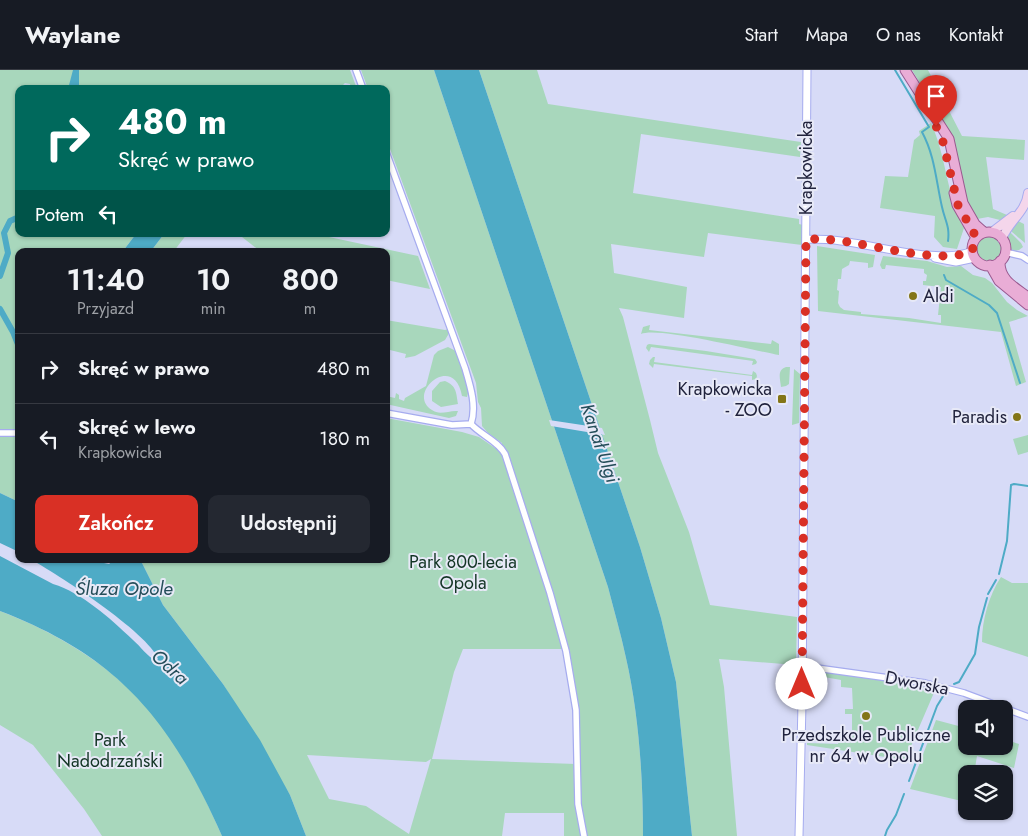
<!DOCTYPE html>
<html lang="pl">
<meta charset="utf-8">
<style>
body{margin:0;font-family:Jost,sans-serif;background:#242831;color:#f1f3f6;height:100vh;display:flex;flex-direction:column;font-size:19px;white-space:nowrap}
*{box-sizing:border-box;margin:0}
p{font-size:16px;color:#9ea1a6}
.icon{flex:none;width:28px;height:28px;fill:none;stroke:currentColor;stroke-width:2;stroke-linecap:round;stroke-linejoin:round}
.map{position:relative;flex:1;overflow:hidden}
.details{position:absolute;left:15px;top:178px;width:375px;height:315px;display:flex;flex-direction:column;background:#171b24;border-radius:10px;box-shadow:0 1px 4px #0004}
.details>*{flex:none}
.banner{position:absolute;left:15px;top:15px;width:375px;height:152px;border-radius:10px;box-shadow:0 1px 4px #0004;background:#00695c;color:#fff;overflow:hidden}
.tools{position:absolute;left:958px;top:630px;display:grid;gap:10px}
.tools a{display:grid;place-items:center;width:55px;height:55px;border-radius:10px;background:#171b24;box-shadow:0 1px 4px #0004;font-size:25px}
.pin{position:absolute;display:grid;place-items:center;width:42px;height:42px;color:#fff;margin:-51px -21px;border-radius:50% 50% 50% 0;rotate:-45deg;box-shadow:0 0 5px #0007}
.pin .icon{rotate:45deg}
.me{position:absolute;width:55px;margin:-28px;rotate:0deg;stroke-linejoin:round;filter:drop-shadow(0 0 4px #0008)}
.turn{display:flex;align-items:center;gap:18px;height:105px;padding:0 20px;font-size:22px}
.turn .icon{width:65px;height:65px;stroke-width:2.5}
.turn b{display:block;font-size:35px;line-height:42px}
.then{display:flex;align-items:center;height:48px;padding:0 20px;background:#0003;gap:10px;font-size:19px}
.eta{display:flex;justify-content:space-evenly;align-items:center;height:85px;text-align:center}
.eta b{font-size:30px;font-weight:600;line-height:35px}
.action{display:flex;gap:10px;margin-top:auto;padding:10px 20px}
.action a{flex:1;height:58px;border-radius:10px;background:#d93025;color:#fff;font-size:20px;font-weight:600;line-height:58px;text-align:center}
.action a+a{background:#242831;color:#f1f3f6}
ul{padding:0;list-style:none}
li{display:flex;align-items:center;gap:15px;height:70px;padding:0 20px;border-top:1px solid #363941}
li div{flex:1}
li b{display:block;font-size:19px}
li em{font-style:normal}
header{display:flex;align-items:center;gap:30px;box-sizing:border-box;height:70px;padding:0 25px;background:#171b24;border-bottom:1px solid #363941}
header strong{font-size:24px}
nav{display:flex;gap:28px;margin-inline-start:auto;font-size:18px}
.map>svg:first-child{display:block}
</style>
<header>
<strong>Waylane</strong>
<nav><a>Start</a><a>Mapa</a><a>O nas</a><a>Kontakt</a></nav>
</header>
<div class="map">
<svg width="1028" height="766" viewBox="0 0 1028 766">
<rect width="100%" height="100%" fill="#d7dbf7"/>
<path fill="#a8d7bc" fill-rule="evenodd" d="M0,0H350L357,19H351L350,14L345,13L339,19H19V164H136L123,181H19V432L0,423Z
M361,0H434L608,517C614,541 621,564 626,588C639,645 643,707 643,766H564V743H505L502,766H306L290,725L223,614L163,535L140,489H386V348L462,362L479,367L495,378H502V373L488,363L482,356L481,338L478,332L476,313L386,68V19H368ZM463,579H565L577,663L576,694L432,689L454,602ZM307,685L426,692L431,689L409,764L366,736L329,729Z
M479,0H537L548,34L801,72L800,87L641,64L633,123L799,149V154L803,155L802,175L708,163L704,187L611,174L614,203L687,217L684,248L619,238L623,247L650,350L658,383L689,462L710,535L797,547L796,595L719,589L724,617L737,766H692L676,612L661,548L640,477Z
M912,0H928L962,66L1025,70L1024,90L986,87L993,139L1007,145L1000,150L988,147L977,149L968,133L953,71L938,43Z
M931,53C947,88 946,124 964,158L957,179L943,177L934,167L935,146L880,138L885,106L908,107L914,70L920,65L919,61Z
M1018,151L1024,154L1025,173L1012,162L1011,158Z
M1009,161L1021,173L1023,177L1019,180L1014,181C1007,176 1005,169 1009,161Z
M164,164H187L174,181H151Z
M233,164H315L418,186L430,219L386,210V181H260L242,167Z
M977 179a12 12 0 1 1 24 0a12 12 0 1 1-24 0Z
M817,176L875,185L873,197L868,198V193L850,191L849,195L842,199L841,209H838L837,220L839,221L838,233L840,237L844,240L861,242V244L909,248L941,253V245H938L941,217L923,215V211H926L927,205L924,203V199L886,195L885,199H882L880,195L883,186L927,191L947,197L961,196L973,205L985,208L992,213L1007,232L1017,240L1028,246L1009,252L1026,312L1016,316L1001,262L818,241Z
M386,250L445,260L449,259L448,265L445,270L415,286L405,288L406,284L386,279Z
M650,255L649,260L771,274L772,270L779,274V285C756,281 657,256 641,264L643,257Z
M649,274L706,281L755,289L757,292L756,294L752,295L753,291L746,290L651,277L649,282L646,278L647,275Z
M448,277L456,281L459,287L469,319L467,327L462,326C454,281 405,324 432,340C440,346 449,340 458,341L456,346L449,348L386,334V326L395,328L396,323L399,325V329L404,331L405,328L426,316L434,285L438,281Z
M653,287H655L654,292L752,305L753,301L756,303L757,306L756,309L752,310V306L654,294L653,298L649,294L650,290Z
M786,297H790L789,314L786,316L781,317C780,308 777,300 786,297Z
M794,299L800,304L799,353L792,355Z
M445,311C457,316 456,323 458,334L441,337L432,331V321L440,312Z
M1028,365V382L1018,385L1013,369Z
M1001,507L1012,513H1028V587L982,572C982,550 989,525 1001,507Z
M0,541C57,563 110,594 150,641C181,677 203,723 222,766H102L84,739L33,675L0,655Z
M825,602L936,618L905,690L807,675V673L838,674L839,668L849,670L850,663H852V644H845V639H853L852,618L841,617V610L824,607Z
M936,650L966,658V676H1004V669L1019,674L1014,698L977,686L974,704H966V732L910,719Z"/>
<path fill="#4eabc6" d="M73,0H79V19H68Z
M434,0H479L640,477L661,548L676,612L692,766H643C643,707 639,645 626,588C621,564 614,541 608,517Z
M136,164H164L151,181H123Z
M0,423L19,432V482L0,473Z
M0,486L53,514C82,523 110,548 133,570C140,576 147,586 156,591L158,589C149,563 56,503 30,489H97L104,493L109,494L115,489H140L163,535L223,614L260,670L290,725L306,766H222C171,651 120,587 0,541Z"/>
<path fill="#d7dbf7" d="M549,350L602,358L605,365L551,356Z"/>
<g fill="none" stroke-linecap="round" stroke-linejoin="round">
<path stroke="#4eabc6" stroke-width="2" d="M895,0L929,57L922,62C935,86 936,111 942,137C945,151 950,156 948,171
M944,205L946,210L989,235L997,243L1020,313
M999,504L1007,471L1011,415L1014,414L1028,416
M988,524L996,510
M954,614L959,612L975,584L979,557L987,528
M909,711L937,636L945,623
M885,766L887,760L896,745L904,724"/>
<path stroke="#4eabc6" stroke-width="6" d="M0,206L8,183L4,163L10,151L19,147
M0,239L13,262L19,277"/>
<defs>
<path id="minor" d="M356,0L363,19
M386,82L465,298C470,315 477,336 471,354L452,355L386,343
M1005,182L1022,186L1028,190
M471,354C481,365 498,371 505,384L550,523L566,581L576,640L578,734L584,766
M0,363H19
M802,596L925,613L964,623L1028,647"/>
<path id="tertiary" d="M806,169C818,169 829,169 841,171C874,175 943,195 972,181
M935,188L956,192L975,188
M799,766L802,633L807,0"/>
<path id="secondary" d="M992,162L1013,146
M1002,169C1008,152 1026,142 1028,123"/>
<path id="primary" d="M905,0L949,69L963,133L975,154L984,162
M954,123L957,135L976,168
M972 179a17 17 0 1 1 34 0a17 17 0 1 1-34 0Z
M1000,191C999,210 1015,217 1028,227
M990,195L999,211L1028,235"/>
</defs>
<use href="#minor" stroke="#a6acef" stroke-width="8"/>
<use href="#tertiary" stroke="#a6acef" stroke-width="9"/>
<use href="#secondary" stroke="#a6acef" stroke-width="10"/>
<use href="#primary" stroke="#99598f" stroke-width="11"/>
<use href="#minor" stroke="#fff" stroke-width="5.5"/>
<use href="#tertiary" stroke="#fff" stroke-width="7"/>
<use href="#secondary" stroke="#f4d6eb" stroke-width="8"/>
<use href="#primary" stroke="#e9add6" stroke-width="9"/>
</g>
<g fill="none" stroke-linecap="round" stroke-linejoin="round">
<path stroke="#d93025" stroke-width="9" stroke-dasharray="0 16.2" d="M802,614L806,169C818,169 829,169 841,171C874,175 944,195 972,181L976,168L975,165L958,135L943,72L936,56"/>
</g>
<g fill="#837517" stroke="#e7e9f7" stroke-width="2">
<circle cx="913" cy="226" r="5"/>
<rect x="777" y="324" width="10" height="10" rx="2.5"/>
<circle cx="1017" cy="347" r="5"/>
<circle cx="866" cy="646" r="5"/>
</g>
<g text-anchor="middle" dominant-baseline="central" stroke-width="4" stroke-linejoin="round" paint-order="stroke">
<g font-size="18" fill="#21233d" stroke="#e7e9f7">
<text transform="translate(806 98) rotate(-90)">Krapkowicka</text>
<text transform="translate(917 613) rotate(11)">Dworska</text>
</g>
<g font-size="18" fill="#21233d" stroke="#e7e9f7" text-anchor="end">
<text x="923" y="226" text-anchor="start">Aldi</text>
<text x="772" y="319">Krapkowicka<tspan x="772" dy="21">- ZOO</tspan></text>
<text x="1007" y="347">Paradis</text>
<text x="866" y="665" text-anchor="middle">Przedszkole Publiczne<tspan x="866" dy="21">nr 64 w Opolu</tspan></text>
</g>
<g font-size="18" fill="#133525" stroke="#e7e9f7">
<text x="463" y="492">Park 800-lecia<tspan x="463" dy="21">Opola</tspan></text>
<text x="110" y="670">Park<tspan x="110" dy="21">Nadodrzański</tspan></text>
</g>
<g font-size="19" font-style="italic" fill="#244d59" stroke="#e7e9f7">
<text transform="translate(600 373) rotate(71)">Kanał Ulgi</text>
<text x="124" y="518">Śluza Opole</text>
<text transform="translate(170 597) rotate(42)">Odra</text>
</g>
</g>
</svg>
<div class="tools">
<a><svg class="icon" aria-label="sound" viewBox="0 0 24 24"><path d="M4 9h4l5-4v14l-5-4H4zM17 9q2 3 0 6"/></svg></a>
<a><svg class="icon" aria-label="layers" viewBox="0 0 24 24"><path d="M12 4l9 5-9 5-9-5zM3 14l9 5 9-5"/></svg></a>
</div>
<div class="pin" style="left:936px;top:56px;background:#d93025"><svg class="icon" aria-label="arrive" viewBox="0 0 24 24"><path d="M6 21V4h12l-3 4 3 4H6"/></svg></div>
<svg class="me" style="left:802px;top:614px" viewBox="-20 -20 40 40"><circle r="19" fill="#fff"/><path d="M0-13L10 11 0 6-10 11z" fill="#d93025"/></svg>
<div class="banner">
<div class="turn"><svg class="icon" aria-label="right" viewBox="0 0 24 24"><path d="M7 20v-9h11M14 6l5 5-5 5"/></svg><div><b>480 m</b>Skręć w prawo</div></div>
<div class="then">Potem<svg class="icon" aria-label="left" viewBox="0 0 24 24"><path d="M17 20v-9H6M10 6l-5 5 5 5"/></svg></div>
</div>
<section class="details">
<div class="eta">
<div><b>11:40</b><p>Przyjazd</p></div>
<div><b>10</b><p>min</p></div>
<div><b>800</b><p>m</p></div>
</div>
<ul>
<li><svg class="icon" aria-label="right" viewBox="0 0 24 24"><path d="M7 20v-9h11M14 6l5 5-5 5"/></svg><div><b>Skręć w prawo</b></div><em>480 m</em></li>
<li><svg class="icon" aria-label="left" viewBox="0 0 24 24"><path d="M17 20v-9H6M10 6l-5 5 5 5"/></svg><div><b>Skręć w lewo</b><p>Krapkowicka</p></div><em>180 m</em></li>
</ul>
<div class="action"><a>Zakończ</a><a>Udostępnij</a></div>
</section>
</div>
